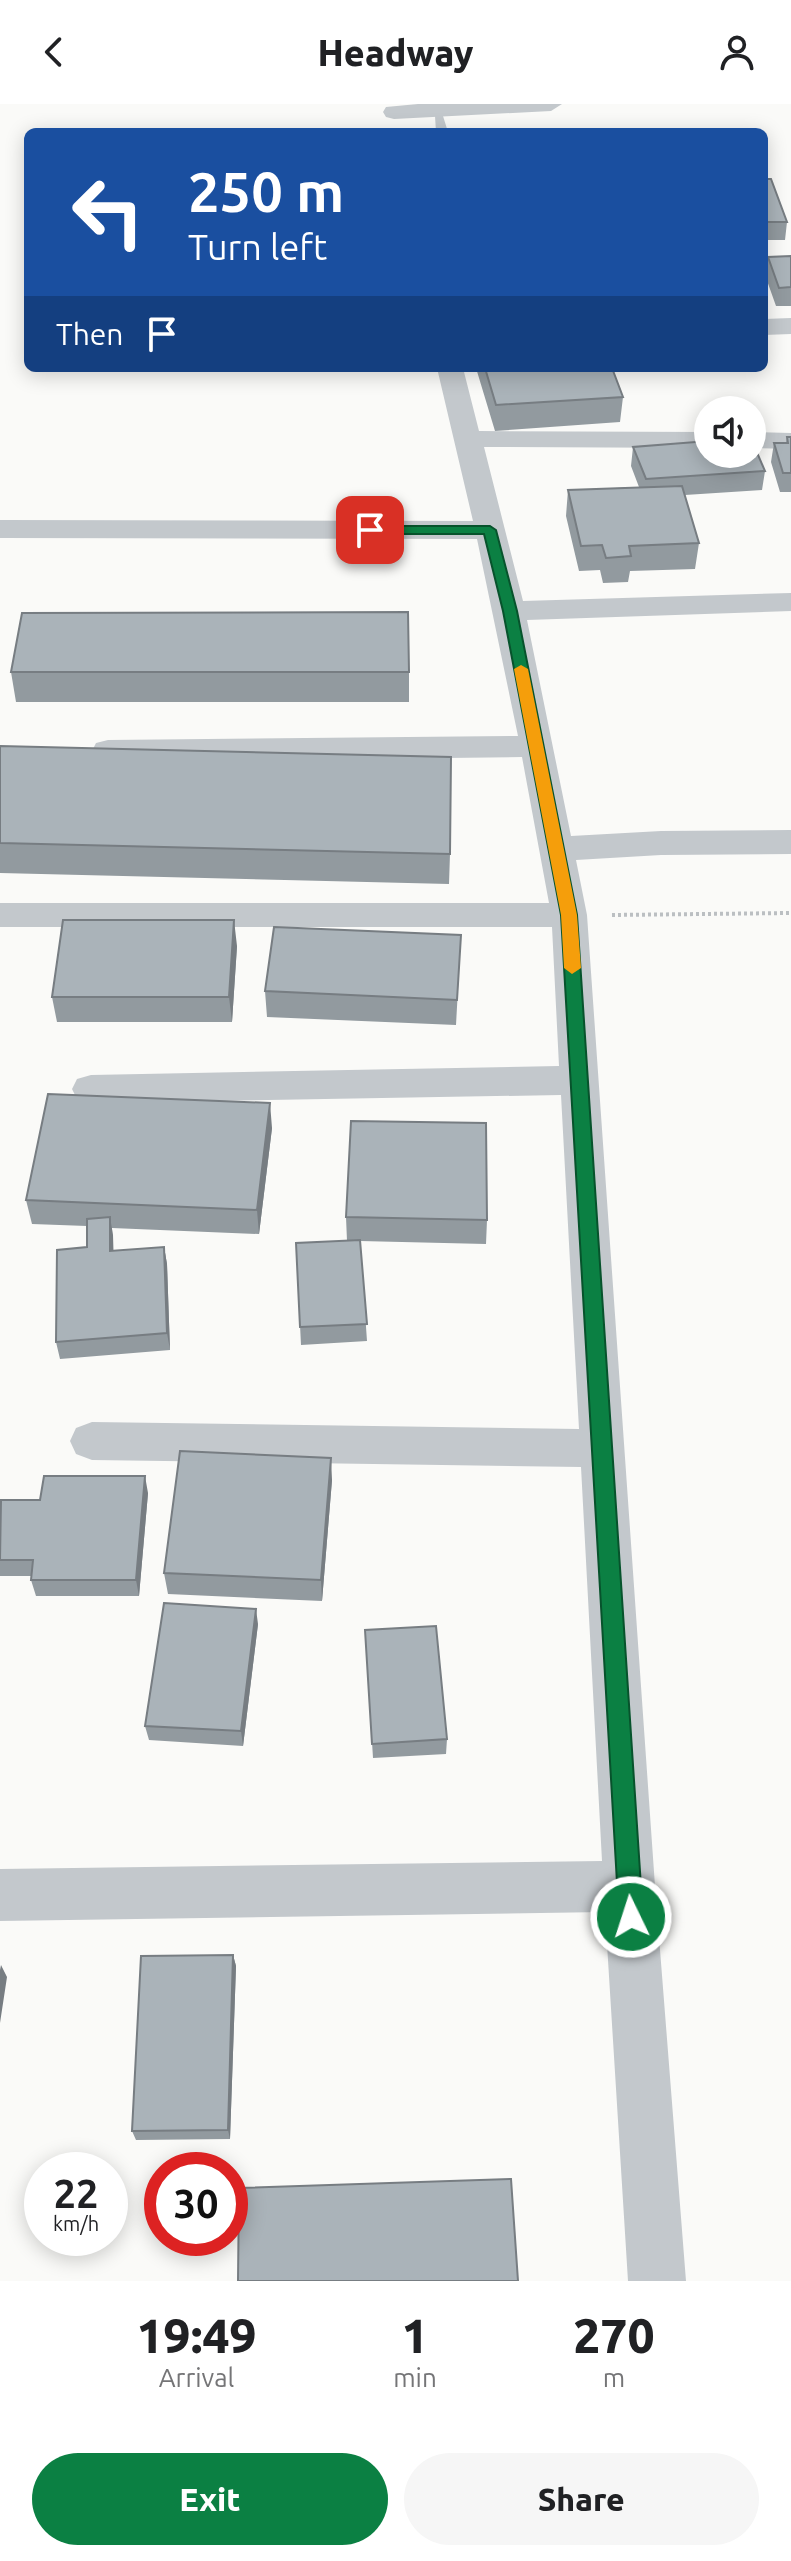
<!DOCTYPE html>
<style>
body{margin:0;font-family:Ubuntu,sans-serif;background:#f6f6f6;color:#202124;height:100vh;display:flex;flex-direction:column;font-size:30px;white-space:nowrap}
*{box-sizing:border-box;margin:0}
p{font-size:26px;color:#757577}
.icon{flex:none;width:44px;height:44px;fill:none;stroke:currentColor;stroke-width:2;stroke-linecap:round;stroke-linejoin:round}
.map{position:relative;height:2177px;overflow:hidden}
.drawer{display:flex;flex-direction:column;background:#fff;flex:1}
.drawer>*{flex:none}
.guide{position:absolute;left:24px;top:24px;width:744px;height:244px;border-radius:12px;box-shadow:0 4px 20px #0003;background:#1a4fa0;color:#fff;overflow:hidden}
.buttons{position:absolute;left:694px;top:292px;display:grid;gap:16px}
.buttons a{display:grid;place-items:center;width:72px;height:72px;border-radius:50%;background:#fff;box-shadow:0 4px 20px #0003;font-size:40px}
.speed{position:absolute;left:24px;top:2048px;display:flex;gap:16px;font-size:40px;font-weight:700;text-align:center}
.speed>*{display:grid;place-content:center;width:104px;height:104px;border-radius:50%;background:#fff;box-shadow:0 4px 20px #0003;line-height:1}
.speed small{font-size:20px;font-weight:400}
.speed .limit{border:12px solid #d22;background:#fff;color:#111}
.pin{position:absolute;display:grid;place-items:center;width:68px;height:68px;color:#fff;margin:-34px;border-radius:16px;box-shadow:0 4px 12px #0006}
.me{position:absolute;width:88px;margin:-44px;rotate:356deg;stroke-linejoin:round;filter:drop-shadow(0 0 6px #0008)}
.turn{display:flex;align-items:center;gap:28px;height:168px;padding:0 32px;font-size:36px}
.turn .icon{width:104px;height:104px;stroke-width:2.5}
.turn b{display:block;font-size:56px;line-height:68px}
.then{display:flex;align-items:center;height:76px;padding:0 32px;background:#0003;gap:16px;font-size:30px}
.eta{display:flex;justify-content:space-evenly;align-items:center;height:136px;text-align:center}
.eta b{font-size:48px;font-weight:800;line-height:56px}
.cta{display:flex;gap:16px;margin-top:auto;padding:16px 32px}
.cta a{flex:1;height:92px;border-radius:48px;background:#0b8043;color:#fff;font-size:32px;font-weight:800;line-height:92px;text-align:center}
.cta a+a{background:#f6f6f6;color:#202124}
header{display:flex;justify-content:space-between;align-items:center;height:104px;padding:0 32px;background:#fff;font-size:36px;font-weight:800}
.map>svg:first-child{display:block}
</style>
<header><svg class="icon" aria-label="back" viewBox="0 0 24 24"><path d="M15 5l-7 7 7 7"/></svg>Headway<svg class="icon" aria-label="person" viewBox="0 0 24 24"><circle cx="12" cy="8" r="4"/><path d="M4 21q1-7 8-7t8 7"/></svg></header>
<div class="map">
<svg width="791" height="2177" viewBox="0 0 791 2177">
<rect width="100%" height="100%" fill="#fafaf8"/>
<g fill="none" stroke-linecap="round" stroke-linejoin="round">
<path stroke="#bbbfc2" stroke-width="4" stroke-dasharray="3 3" stroke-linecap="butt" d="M612,811L791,809"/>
<path fill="#c3c8cc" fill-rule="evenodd" d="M435,12H443L448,28H436Z"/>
<path fill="#c3c8cc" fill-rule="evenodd" d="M562,0L551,7L394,15L386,13L383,8L386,3L418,0Z
M791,214V230L764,231V215Z
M437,264H463L479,327L708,328V344L484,343L523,497L791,489V507L527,516L571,732L661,727L791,726V750L661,751L576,756L587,811L655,1782L686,2177H628L605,1808L0,1817V1765L602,1757L581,1363L92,1356L76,1350L70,1337L76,1324L92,1318L579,1325L561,991L91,999L77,995L72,985L77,975L91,971L559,962L552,823H0V799H549L522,653L108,658L96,655L92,647L96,639L108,636L518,632L477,435L0,434V416L473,417Z
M752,328L791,329V345L752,344Z"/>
</g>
<path fill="#929a9f" d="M764,75L787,118L785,136H764Z
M791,152V202H776L765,171L768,153Z
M476,264H612L623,293L620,318L495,327Z
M787,333H791V388H780L771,358L774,339H786Z
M633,343L765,367L762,386L685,391L699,439L695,465L630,467L628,478L603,479L600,466L579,467L566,412L568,386L639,383L631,362Z
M11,568H409V598H16Z
M0,642L450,750L449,780L0,769Z
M461,831L456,921L267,913L265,887Z
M237,842L232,918H57L52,893Z
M272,1024L259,1130L112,1124L113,1147L164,1143L167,1160L170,1246L60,1255L56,1238L87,1143V1122L32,1120L26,1096Z
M346,1113L487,1116L486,1140L360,1137L367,1237L301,1241L296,1139L347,1137Z
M332,1376L322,1497L168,1490L164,1469Z
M148,1389L139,1492H36L31,1476V1472H0V1400Z
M258,1520L243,1642L149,1636L145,1622Z
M366,1541L447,1635L446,1650L373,1654Z
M233,1851L236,1862L230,2035L136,2036L132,2027Z"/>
<path fill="#777d82" d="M234,816L237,842L232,918L229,893Z
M270,999L272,1024L259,1130L257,1106Z
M110,1113L113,1131L114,1165L110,1147Z
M164,1143L167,1160L170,1246L167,1229Z
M331,1354L332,1376L322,1497L321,1476Z
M145,1372L148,1389L139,1492L136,1476Z
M256,1505L258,1520L243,1642L241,1627Z
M233,1851L236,1862L230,2035L228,2026Z
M1,1861L7,1873L0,1919V1866Z"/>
<path fill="#aab3b9" stroke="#777d82" stroke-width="2" d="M764,75H771L787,118H764Z
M791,152V183L779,184L768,153Z
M485,264H612L623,293L496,301Z
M787,333H791V369H783L774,339H788Z
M708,337V350H752V337L765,367L646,375L633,343Z
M682,382L699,439L629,442L631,452L606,454L602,441L581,442L568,386Z
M408,508L409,568H11L22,509Z
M0,642L451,653L450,750L0,739Z
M63,816H234L229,893H52Z
M274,823L461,831L457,896L265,887Z
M48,990L270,999L257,1106L26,1096Z
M351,1017L486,1019L487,1116L346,1113Z
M110,1113V1147L164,1143L167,1229L56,1238L57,1146L87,1143V1115Z
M360,1136L367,1220L300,1223L296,1139Z
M180,1347L331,1354L321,1476L164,1469Z
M44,1372H145L136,1476H31L33,1456H0L1,1396H40Z
M164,1499L256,1505L241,1627L145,1622Z
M436,1522L447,1635L372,1640L365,1526Z
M233,1851L228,2026L132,2027L141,1852Z
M511,2075L518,2177H238L239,2084Z"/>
<path fill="#0b8043" stroke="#07532c" stroke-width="2" d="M490,422L496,426L517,507L577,811L643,1813L639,1821L631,1825L622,1821L619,1813L561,811L503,507L484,430H370L364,426L370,422Z"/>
<path fill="#f59e0b" d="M521,561L528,565L577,811L581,864L572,870L564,864L561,811L514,565Z"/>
</svg>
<div class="buttons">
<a><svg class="icon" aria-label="sound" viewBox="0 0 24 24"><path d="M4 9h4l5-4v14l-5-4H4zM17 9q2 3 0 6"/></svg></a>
</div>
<div class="speed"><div>22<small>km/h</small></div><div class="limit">30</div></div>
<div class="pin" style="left:370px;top:426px;background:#d93025"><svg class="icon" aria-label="arrive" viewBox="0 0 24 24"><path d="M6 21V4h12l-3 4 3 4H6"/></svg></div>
<svg class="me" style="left:631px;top:1813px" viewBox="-20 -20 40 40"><circle r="17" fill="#0b8043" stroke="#fff" stroke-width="3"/><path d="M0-11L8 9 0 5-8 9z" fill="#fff"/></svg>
<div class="guide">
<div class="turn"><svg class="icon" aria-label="left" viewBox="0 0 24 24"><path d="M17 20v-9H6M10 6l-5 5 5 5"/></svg><div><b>250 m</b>Turn left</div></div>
<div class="then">Then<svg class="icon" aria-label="arrive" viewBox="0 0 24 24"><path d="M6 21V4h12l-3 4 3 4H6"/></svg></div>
</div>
</div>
<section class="drawer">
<div class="eta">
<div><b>19:49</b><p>Arrival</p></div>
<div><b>1</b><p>min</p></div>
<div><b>270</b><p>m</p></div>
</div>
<div class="cta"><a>Exit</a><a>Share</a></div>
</section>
